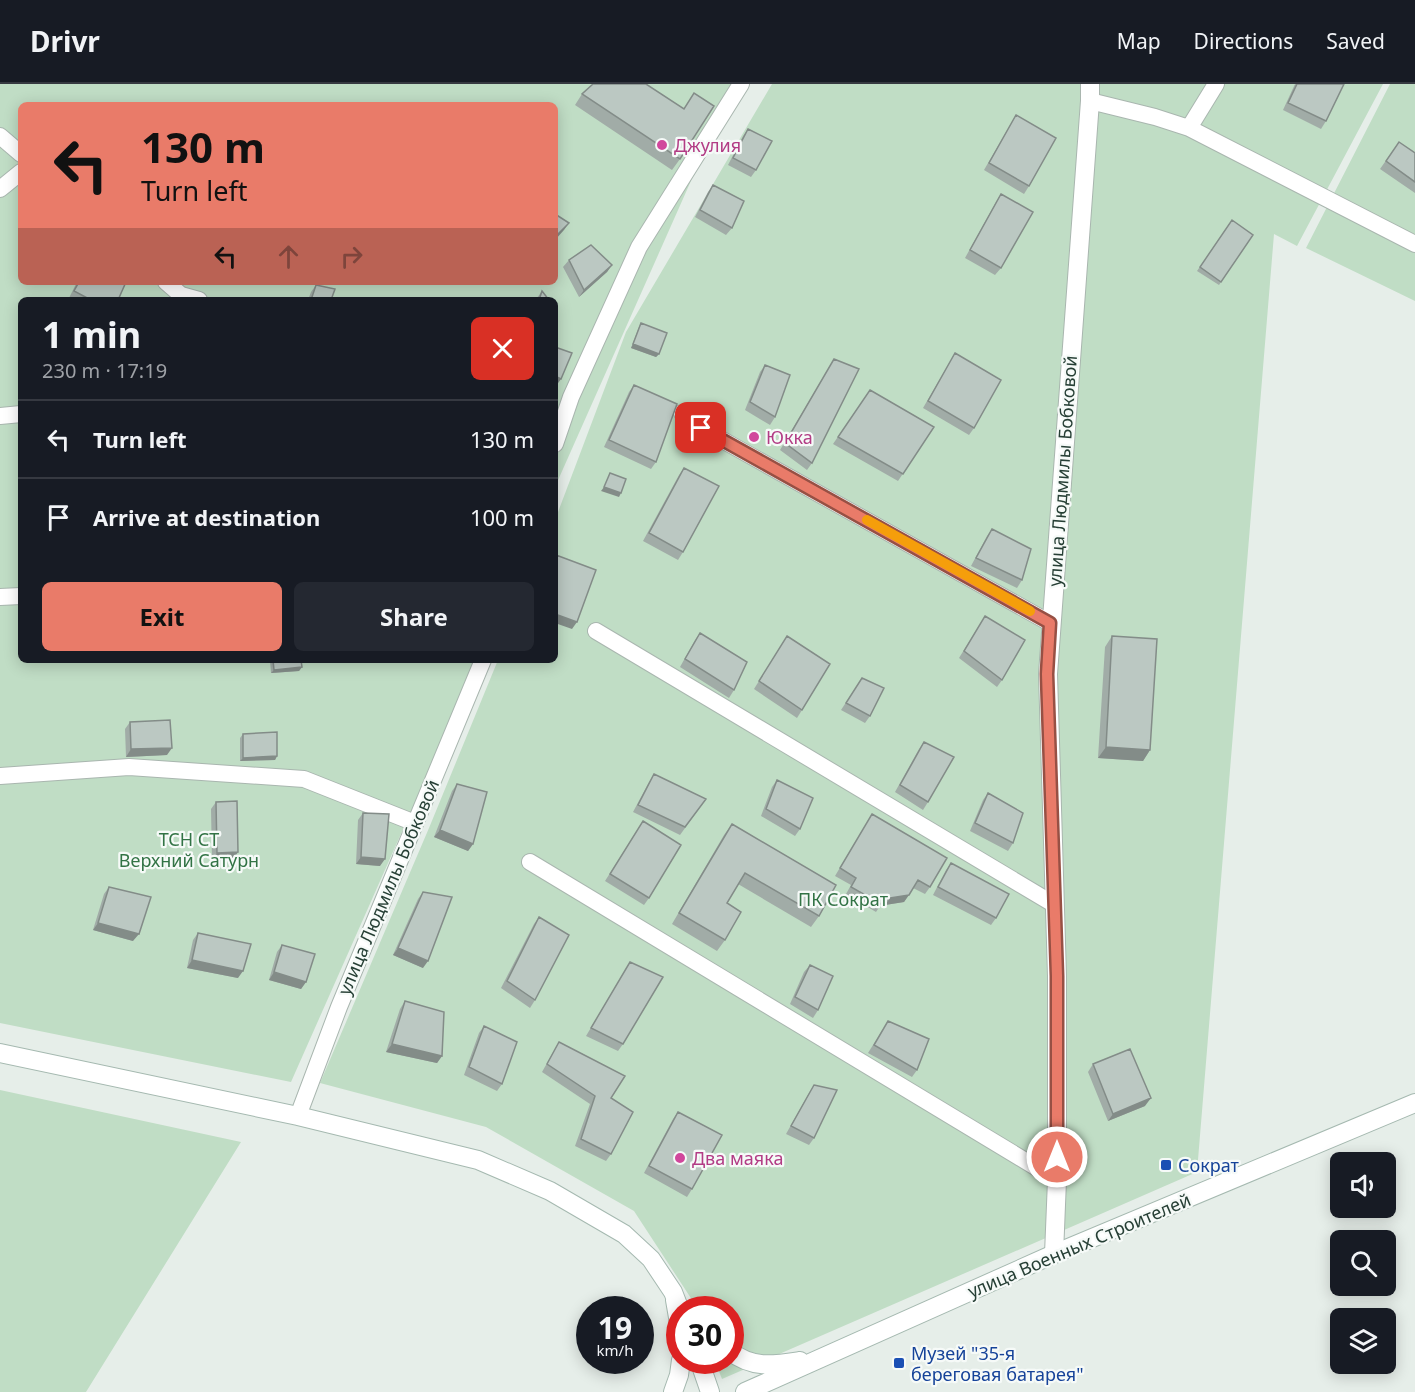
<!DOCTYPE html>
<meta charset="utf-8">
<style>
body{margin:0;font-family:"Noto Sans",sans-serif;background:#242831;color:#f1f3f6;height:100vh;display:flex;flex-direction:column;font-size:22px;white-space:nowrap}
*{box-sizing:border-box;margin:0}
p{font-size:20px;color:#9ea1a6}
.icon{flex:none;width:33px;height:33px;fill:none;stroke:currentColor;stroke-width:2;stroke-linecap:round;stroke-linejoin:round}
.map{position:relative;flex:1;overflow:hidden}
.drawer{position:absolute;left:18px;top:213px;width:540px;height:366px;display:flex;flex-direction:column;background:#171b24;border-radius:9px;box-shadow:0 3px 15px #0003}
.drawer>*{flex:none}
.top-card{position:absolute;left:18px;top:18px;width:540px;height:183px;border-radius:9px;box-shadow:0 3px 15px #0003;background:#e97b69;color:#111;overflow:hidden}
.fabs{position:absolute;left:1330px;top:1068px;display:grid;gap:12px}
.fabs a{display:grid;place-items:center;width:66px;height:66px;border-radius:9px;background:#171b24;box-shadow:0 3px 15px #0003;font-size:30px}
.speed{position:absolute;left:576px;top:1212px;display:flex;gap:12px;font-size:30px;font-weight:700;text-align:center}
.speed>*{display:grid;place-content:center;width:78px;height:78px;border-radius:50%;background:#171b24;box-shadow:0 3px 15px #0003;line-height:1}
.speed small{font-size:15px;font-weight:400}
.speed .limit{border:9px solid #d22;background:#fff;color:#111}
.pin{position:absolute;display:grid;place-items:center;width:51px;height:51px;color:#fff;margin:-26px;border-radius:12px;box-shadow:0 3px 9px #0006}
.me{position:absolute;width:66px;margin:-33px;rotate:0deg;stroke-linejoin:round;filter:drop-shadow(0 0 4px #0008)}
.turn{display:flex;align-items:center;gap:21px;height:126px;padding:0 24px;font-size:27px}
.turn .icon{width:78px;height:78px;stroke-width:2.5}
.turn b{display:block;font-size:42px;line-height:51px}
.lanes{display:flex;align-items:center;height:57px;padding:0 24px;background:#0003;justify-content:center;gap:30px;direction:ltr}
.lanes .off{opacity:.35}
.round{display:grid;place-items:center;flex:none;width:63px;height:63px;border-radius:9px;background:#242831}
.head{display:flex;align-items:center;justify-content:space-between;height:102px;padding:0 24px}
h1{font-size:36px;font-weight:700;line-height:45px}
.primary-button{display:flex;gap:12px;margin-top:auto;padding:12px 24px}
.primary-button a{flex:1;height:69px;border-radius:9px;background:#e97b69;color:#111;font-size:24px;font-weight:700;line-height:69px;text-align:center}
.primary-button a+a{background:#242831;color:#f1f3f6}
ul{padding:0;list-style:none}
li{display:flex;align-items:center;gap:18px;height:78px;padding:0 24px;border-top:2px solid #363941}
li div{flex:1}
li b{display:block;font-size:22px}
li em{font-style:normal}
header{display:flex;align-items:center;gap:36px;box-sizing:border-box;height:84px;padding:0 30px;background:#171b24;border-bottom:2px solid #363941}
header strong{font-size:28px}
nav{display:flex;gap:33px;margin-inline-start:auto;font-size:21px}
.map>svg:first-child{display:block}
</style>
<header>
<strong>Drivr</strong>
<nav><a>Map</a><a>Directions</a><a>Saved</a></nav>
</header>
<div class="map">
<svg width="1415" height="1308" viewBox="0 0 1415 1308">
<rect width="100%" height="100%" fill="#e6eee9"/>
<path fill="#c0ddc5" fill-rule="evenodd" d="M0,0H734L555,403V216H21V576H478L291,998L0,939ZM21,21H555V198H21Z
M772,0H1383L1297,162L1274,150L1197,1088L722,1295L715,1277L730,1276V1226L698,1225L634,1127L486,1043L320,999L429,744L498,576H555V436L626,248Z
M1390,0H1415V217L1306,164Z
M0,1006L241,1058L86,1308H0Z"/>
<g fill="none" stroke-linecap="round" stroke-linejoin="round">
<defs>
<path id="service" d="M1090,17L1155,33L1189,44L1415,160
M1189,44L1216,0
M0,52L21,70
M0,105L21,88
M166,198L181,211L199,216
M682,329L701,344L1050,539
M0,332L21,330
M555,360L571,313L639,163L741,0
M0,513L21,512
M596,547L1055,821
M0,692L129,683L304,695L415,739
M530,778L1057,1096
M298,1032L339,923L483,576"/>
<path id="minor" d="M1054,1170L1057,1096V892L1048,590L1090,17V0"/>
<path id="secondary" d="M0,969L298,1032L478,1076L550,1107L624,1150L651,1175L673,1208L680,1226
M675,1216L680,1245
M730,1267C752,1285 774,1281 800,1277
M699,1276L710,1308
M673,1308L679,1291L681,1276
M745,1308L1054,1170L1415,1019"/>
</defs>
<use href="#service" stroke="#a9b6af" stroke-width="18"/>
<use href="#minor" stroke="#a9b6af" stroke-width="20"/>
<use href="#secondary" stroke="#a5b9b0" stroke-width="20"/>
<use href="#service" stroke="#fff" stroke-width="16"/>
<use href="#minor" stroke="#fff" stroke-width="18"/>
<use href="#secondary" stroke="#fff" stroke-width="18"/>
</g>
<path fill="#a1aca7" d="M1295,0H1344L1326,37L1321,45L1283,26Z
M582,10L680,75L672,86L575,21Z
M1016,31L1029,102L1024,110L984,86Z
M748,45L756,86L751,93L728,81L743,52Z
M1399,58L1415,69V109L1380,85Z
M713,101L732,144L726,151L695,133L708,108Z
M1001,110V184L995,191L965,174L996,118Z
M1232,136L1253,151L1219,201L1197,187Z
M569,176L612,181L607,188L579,213L563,183Z
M77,198H126L118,216H72L69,214Z
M316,201L331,216H308L311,208Z
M542,207L539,216H536L537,214Z
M641,239L659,270L656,273L631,264L639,243Z
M955,269L974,344L969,351L923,324Z
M834,275L812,379L807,386L780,366Z
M765,281L775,333L770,341L745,326L760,288Z
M634,301L656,378L651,385L604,363L629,308Z
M870,306L934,343L898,397L833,360Z
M684,384L683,468L678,476L643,457L679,391Z
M992,445L1022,496L1017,504L971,482L987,452Z
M985,532L1002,596L997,603L959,574Z
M700,549L734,606L729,614L680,583L695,556Z
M1112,552L1150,666L1143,677L1098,674L1105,563Z
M782,560L802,626L797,634L754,605Z
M270,576H301L302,583L299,587L271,589Z
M862,594L870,632L865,639L841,626Z
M130,638L167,671L126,673L125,645Z
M243,650L277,672L275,676L240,677V654Z
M924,658L928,718L923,726L895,708L919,665Z
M654,690L706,715L680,751L633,728L649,698Z
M777,696L800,745L795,752L761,732L772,703Z
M457,700L473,760L468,767L434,753L452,707Z
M988,709L1013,759L1008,767L970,747L983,716Z
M216,718L233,776L212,777L211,725Z
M363,729L380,782L356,780L358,736Z
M872,730L930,803L925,810L913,804L904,818L885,821L882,819L876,828L846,810L851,801L835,792Z
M643,737L649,814L644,821L605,797Z
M732,740L819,832L811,843L738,800L727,819L725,856L717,867L672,840L724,751Z
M951,779L996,834L991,841L933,811L946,786Z
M109,803L133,857L93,846L104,810Z
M423,808V884L393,871L418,815Z
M539,833L535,916L530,924L501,904L534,840Z
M198,849L238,894L187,884L193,856Z
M282,861L306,898L301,905L269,896L277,868Z
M630,878L623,960L618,967L586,952Z
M810,881L818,926L813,934L790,920L804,888Z
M405,917L442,972L437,979L386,968L400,925Z
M888,937L917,986L912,993L868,969Z
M484,942L502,1000L497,1007L464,991L479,949Z
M559,958L611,1014V1070L606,1077L575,1062L590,1020L542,988Z
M1093,980L1145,1022L1108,1037L1088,988Z
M814,1001V1054L809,1061L786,1050L809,1009Z
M678,1028L692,1105L687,1113L644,1089L673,1035Z"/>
<path fill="#838c88" d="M569,139L564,146L555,156V153Z
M612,181L607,188L579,213L584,206Z
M633,260L659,270L656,273L631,264Z
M555,292L561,295L556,302H555Z
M604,403L621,409L619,413L601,407Z
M555,530L577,538L572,545L555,539Z
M302,583L299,587L271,589L274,586Z
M1106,663L1150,666L1143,677L1098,674Z
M172,664L167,671L126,673L131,665Z
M277,672L275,676L240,677L243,674Z
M440,746L473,760L468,767L434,753Z
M238,768L233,776L212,777L217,769Z
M361,773L385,775L380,782L356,780Z
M909,811L904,818L885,821L890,814Z
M98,839L139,850L133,857L93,846Z
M398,864L428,877L423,884L393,871Z
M192,876L243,887L238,894L187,884Z
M274,888L306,898L301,905L269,896Z
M392,960L442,972L437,979L386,968Z
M1151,1014L1145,1022L1108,1037L1113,1030Z"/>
<path fill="#bbc8c2" stroke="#838c88" stroke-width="1.5" d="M593,0H646L684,25L694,9L714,22L680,75L582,10Z
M1297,0H1344L1326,37L1288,19Z
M1016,31L1056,54L1029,102L989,79Z
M748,45L772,57L756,86L733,74Z
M1399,58L1415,69V98L1386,77Z
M713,101L744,117L732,144L700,126Z
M1001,110L1033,128L1001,184L970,166Z
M555,130L569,139L555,153Z
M1232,136L1253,151L1221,198L1200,183Z
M591,161L612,181L584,206L569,176Z
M79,198H126L118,216H91L74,207Z
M316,201L335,205L331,216H311Z
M542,207L549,216H539Z
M641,239L667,249L659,270L633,260Z
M555,263L572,269L561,295L555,292Z
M955,269L1001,296L974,344L928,317Z
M834,275L859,285L812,379L785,359Z
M765,281L790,291L775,333L750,318Z
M634,301L677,320L656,378L609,356Z
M870,306L934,343L903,390L838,353Z
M684,384L719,402L683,468L649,449Z
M610,389L626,395L621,409L604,403Z
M992,445L1031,465L1022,496L976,474Z
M556,471L596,486L577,538L555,530V474Z
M985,532L1025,556L1002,596L964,567Z
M700,549L747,578L734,606L685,575Z
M787,552L830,580L802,626L759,597Z
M1112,552L1157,555L1150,666L1106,663Z
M273,576H301L302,583L274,586Z
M862,594L884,604L870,632L846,619Z
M170,636L172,664L131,665L130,638Z
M277,648V672L243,674V650Z
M924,658L954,673L928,718L900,701Z
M654,690L706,715L685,743L638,721Z
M777,696L813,714L800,745L766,725Z
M457,700L487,708L473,760L440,746Z
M988,709L1023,729L1013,759L975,739Z
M237,717L238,768L217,769L216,718Z
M363,729L389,730L385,775L361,773Z
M872,730L947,774L930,803L918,796L909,811L890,814L886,811L881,820L851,803L856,794L840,784Z
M643,737L681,761L649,814L610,790Z
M732,740L836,801L819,832L745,789L727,819L741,828L725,856L679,829Z
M951,779L1009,810L996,834L938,803Z
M109,803L151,813L139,850L98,839Z
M423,808L452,813L428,877L398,864Z
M539,833L569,851L535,916L507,897Z
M198,849L251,860L243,887L192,876Z
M282,861L315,870L306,898L274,888Z
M630,878L663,893L623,960L591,944Z
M810,881L833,892L818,926L795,913Z
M405,917L444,928L442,972L392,960Z
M888,937L929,955L917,986L874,961Z
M484,942L517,958L502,1000L469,983Z
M559,958L625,992L611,1014L633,1028L611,1070L581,1055L595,1012L547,980Z
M1130,965L1151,1014L1113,1030L1093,980Z
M814,1001L837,1006L814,1054L791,1042Z
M678,1028L722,1051L692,1105L649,1082Z"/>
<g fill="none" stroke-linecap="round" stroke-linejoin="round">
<defs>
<path id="route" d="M701,344L1050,539L1047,590L1057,892V1073"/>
</defs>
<use href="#route" stroke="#975044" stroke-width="15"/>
<use href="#route" stroke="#e97b69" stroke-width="10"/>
<path stroke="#f59e0b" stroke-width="10" d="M867,436L1030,527"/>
</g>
<g fill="#d1479c" stroke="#f6faf8" stroke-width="2">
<circle cx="662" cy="61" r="6"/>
<circle cx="754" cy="353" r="6"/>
<circle cx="680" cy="1074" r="6"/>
</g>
<g fill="#1a4fb4" stroke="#f6faf8" stroke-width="2">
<rect x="1160" y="1075" width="12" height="12" rx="3"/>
<rect x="893" y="1273" width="12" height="12" rx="3"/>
</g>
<g text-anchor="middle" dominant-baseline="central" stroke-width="4.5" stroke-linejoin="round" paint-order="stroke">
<g font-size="18" fill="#b23c85" stroke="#f6faf8" text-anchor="start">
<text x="674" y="61">Джулия</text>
<text x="766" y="353">Юкка</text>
<text x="692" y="1074">Два маяка</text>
</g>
<g font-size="18" fill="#263f35" stroke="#f6faf8">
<text transform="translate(1062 387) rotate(-86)">улица Людмилы Бобковой</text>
<text transform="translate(388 803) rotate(-67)">улица Людмилы Бобковой</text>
<text transform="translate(1079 1161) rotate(-23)">улица Военных Строителей</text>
</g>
<g font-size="18" fill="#327345" stroke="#f6faf8">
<text x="189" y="755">ТСН СТ<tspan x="189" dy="21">Верхний Сатурн</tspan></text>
<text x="843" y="815">ПК Сократ</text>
</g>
<g font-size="18" fill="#164399" stroke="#f6faf8" text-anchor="start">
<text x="1178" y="1081">Сократ</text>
<text x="911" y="1269">Музей "35-я<tspan x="911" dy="21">береговая батарея"</tspan></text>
</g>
</g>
</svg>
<div class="fabs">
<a><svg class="icon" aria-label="sound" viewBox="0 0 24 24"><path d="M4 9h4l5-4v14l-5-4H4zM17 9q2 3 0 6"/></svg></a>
<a><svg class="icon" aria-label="search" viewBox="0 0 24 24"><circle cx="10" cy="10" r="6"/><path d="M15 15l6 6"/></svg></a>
<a><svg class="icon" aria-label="layers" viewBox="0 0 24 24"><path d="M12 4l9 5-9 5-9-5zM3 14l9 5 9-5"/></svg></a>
</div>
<div class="speed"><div>19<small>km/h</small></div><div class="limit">30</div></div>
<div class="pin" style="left:701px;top:344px;background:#d93025"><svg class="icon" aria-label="arrive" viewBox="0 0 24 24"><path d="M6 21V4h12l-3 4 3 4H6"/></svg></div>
<svg class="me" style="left:1057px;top:1073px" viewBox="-20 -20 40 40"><circle r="17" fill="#e97b69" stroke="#fff" stroke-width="3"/><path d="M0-11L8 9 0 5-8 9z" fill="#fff"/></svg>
<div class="top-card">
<div class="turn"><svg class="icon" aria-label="left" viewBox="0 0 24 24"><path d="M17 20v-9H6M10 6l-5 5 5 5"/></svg><div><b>130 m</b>Turn left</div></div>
<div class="lanes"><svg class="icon" aria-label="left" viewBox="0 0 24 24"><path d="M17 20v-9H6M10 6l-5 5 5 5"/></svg><svg class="icon off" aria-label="ahead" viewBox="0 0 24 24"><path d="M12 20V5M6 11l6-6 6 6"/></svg><svg class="icon off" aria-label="right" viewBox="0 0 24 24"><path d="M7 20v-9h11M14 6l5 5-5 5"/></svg></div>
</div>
<section class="drawer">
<div class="head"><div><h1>1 min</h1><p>230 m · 17:19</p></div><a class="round" style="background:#d93025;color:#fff"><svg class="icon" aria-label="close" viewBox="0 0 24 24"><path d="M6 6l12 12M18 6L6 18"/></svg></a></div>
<ul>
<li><svg class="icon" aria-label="left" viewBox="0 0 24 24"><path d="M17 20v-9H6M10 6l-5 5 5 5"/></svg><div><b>Turn left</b></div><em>130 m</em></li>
<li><svg class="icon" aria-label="arrive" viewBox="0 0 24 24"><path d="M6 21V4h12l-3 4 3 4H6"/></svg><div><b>Arrive at destination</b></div><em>100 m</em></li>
</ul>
<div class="primary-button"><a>Exit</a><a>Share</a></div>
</section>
</div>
